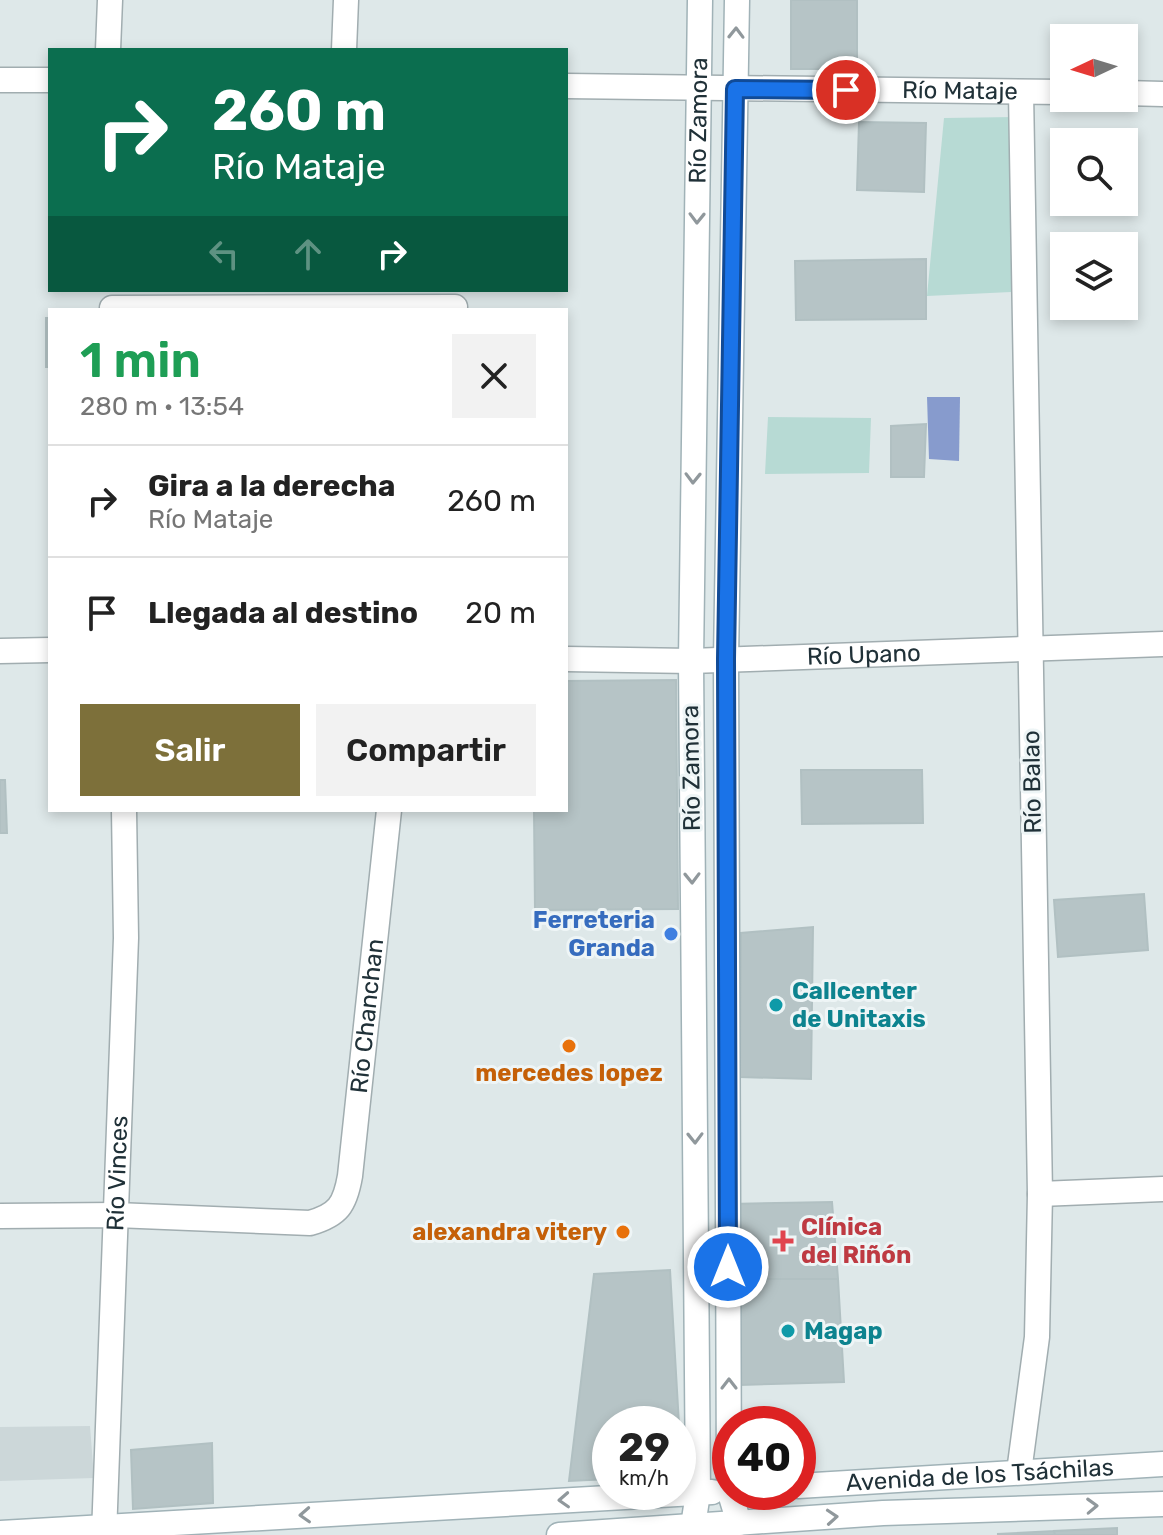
<!DOCTYPE html>
<html lang="es">
<meta charset="utf-8">
<style>
body{margin:0;font-family:Rubik,sans-serif;background:#f2f2f2;color:#222;height:100vh;display:flex;flex-direction:column;font-size:30px;white-space:nowrap}
*{box-sizing:border-box;margin:0}
p{font-size:26px;color:#767676}
.icon{flex:none;width:44px;height:44px;fill:none;stroke:currentColor;stroke-width:2;stroke-linecap:round;stroke-linejoin:round}
.map{position:relative;flex:1;overflow:hidden}
.details{position:absolute;left:48px;top:308px;width:520px;height:504px;display:flex;flex-direction:column;background:#fff;border-radius:0px;box-shadow:0 4px 12px #0003}
.details>*{flex:none}
.top-card{position:absolute;left:48px;top:48px;width:520px;height:244px;border-radius:0px;box-shadow:0 4px 12px #0003;background:#0b6e4f;color:#fff;overflow:hidden}
.needle{width:52px;rotate:266deg}
.buttons{position:absolute;left:1050px;top:24px;display:grid;gap:16px}
.buttons a{display:grid;place-items:center;width:88px;height:88px;border-radius:0px;background:#fff;box-shadow:0 4px 12px #0003;font-size:40px}
.speed{position:absolute;left:592px;top:1406px;display:flex;gap:16px;font-size:40px;font-weight:700;text-align:center}
.speed>*{display:grid;place-content:center;width:104px;height:104px;border-radius:50%;background:#fff;box-shadow:0 4px 12px #0003;line-height:1}
.speed small{font-size:20px;font-weight:400}
.speed .limit{border:12px solid #d22;background:#fff;color:#111}
.pin{position:absolute;display:grid;place-items:center;width:68px;height:68px;color:#fff;margin:-34px;border:4px solid #fff;border-radius:50%;box-shadow:0 2px 8px #0007}
.me{position:absolute;width:88px;margin:-44px;rotate:0deg;stroke-linejoin:round;filter:drop-shadow(0 0 6px #0008)}
.turn{display:flex;align-items:center;gap:28px;height:168px;padding:0 32px;font-size:36px}
.turn .icon{width:104px;height:104px;stroke-width:2.5}
.turn b{display:block;font-size:56px;line-height:68px}
.lanes{display:flex;align-items:center;height:76px;padding:0 32px;background:#0003;justify-content:center;gap:40px;direction:ltr}
.lanes .off{opacity:.35}
.round{display:grid;place-items:center;flex:none;width:84px;height:84px;border-radius:0px;background:#f2f2f2}
.summary{display:flex;align-items:center;justify-content:space-between;height:136px;padding:0 32px}
h1{font-size:48px;font-weight:600;line-height:60px;color:#1e9e55}
.cta{display:flex;gap:16px;margin-top:auto;padding:16px 32px}
.cta a{flex:1;height:92px;border-radius:0px;background:#7d703a;color:#fff;font-size:32px;font-weight:600;line-height:92px;text-align:center}
.cta a+a{background:#f2f2f2;color:#222}
ul{padding:0;list-style:none}
li{display:flex;align-items:center;gap:24px;height:112px;padding:0 32px;border-top:2px solid #e0e0e0}
li div{flex:1}
li b{display:block;font-size:30px}
li em{font-style:normal}
.map>svg:first-child{display:block}
</style>
<div class="map">
<svg width="1163" height="1535" viewBox="0 0 1163 1535">
<rect width="100%" height="100%" fill="#dee8e9"/>
<path fill="#ccd7d9" d="M90,1426L94,1478L0,1481V1427Z"/>
<path fill="#b7dad4" d="M1015,117L1011,292L927,296L944,118Z
M768,417L871,418L869,473L765,474Z"/>
<path fill="#879bcd" d="M927,397H960L959,461L929,459Z"/>
<path fill="#b6c4c6" stroke="#b1c0c2" stroke-width="2" d="M791,0H857V69H791Z
M859,122L926,123L924,192L857,190Z
M926,259V319L796,320L795,261Z
M46,318H50V367H46Z
M926,424L924,477H891V426Z
M676,680L678,909L535,910L534,810H566V681Z
M801,770H922L923,823L802,824Z
M0,780H5L7,833H0Z
M1144,894L1148,950L1058,957L1054,900Z
M813,927L811,1079L740,1077L741,933Z
M832,1202L838,1279H732L730,1204Z
M670,1270L682,1476H678V1424H610V1479L569,1481L594,1274Z
M732,1279H838L844,1382L740,1385Z
M212,1443L213,1503L133,1509L131,1450Z
M1117,1528V1535H1055L1054,1531Z
M1054,1531L1055,1535L997,1534Z"/>
<g fill="none" stroke-linecap="round" stroke-linejoin="round">
<defs>
<g id="street">
<path d="M108,50L110,0"/>
<path d="M344,50L346,0"/>
<path d="M0,80H50"/>
<path id="s1" d="M566,86L1064,92"/>
<path d="M1124,93L1163,94"/>
<path d="M112,308L455,307"/>
<path d="M0,651L50,650"/>
<path id="s2" d="M566,659L691,661L1163,644"/>
<path d="M1040,1194L1163,1189"/>
<path id="s3" d="M0,1216L116,1215L310,1223C338,1215 345,1205 350,1176L389,810"/>
<path d="M1019,1472L1037,1337L1040,1194L1021,92"/>
<path id="s4" d="M104,1535L126,938L124,810"/>
</g>
<g id="secondary">
<path d="M737,0L726,659L729,1490L739,1523"/>
<path id="s5" d="M798,1486L1163,1464"/>
<path id="s6" d="M693,1526L698,1493L691,661L700,0"/>
<path d="M0,1533L712,1492"/>
<path d="M559,1535L883,1513L1163,1504"/>
</g>
</defs>
<use href="#street" stroke="#a1adb0" stroke-width="27"/>
<use href="#secondary" stroke="#a0b2b7" stroke-width="27"/>
<use href="#street" stroke="#fff" stroke-width="24"/>
<use href="#secondary" stroke="#fff" stroke-width="24"/>
</g>
<defs><path id="oneway-chevron" d="M-2-3.5L2.5 0L-2 3.5" fill="none" stroke-width="1.6" stroke-linecap="round" stroke-linejoin="round" transform="scale(2)"/></defs>
<g stroke="#90989c">
<use href="#oneway-chevron" transform="translate(736 33) rotate(-89)"/>
<use href="#oneway-chevron" transform="translate(697 218) rotate(91)"/>
<use href="#oneway-chevron" transform="translate(693 478) rotate(91)"/>
<use href="#oneway-chevron" transform="translate(692 878) rotate(89)"/>
<use href="#oneway-chevron" transform="translate(695 1138) rotate(89)"/>
<use href="#oneway-chevron" transform="translate(729 1384) rotate(-90)"/>
<use href="#oneway-chevron" transform="translate(564 1500) rotate(177)"/>
<use href="#oneway-chevron" transform="translate(1092 1506) rotate(-2)"/>
<use href="#oneway-chevron" transform="translate(305 1515) rotate(177)"/>
<use href="#oneway-chevron" transform="translate(832 1517) rotate(-4)"/>
</g>
<g fill="none" stroke-linecap="round" stroke-linejoin="round">
<defs>
<path id="route" d="M728,1267L726,659L735,89L846,90"/>
</defs>
<use href="#route" stroke="#114b97" stroke-width="20"/>
<use href="#route" stroke="#1a73e8" stroke-width="14"/>
</g>
<circle fill="#3f7fe0" stroke="#eef5f6" stroke-width="3" cx="671" cy="934" r="8"/>
<g fill="#0f9aa8" stroke="#eef5f6" stroke-width="3">
<circle cx="776" cy="1005" r="8"/>
<circle cx="788" cy="1331" r="8"/>
</g>
<g fill="#e8710a" stroke="#eef5f6" stroke-width="3">
<circle cx="569" cy="1046" r="8"/>
<circle cx="623" cy="1232" r="8"/>
</g>
<path fill="#e0444e" stroke="#eef5f6" stroke-width="3" d="M779 1229h8v8h8v8h-8v8h-8v-8h-8v-8h8z"/>
<g text-anchor="middle" dominant-baseline="central" stroke-width="6" stroke-linejoin="round" paint-order="stroke">
<g font-size="24" fill="#203138" stroke="#eef5f6">
<text stroke="none"><textPath href="#s1" startOffset="394">Río Mataje</textPath></text>
<text stroke="none"><textPath href="#s6" startOffset="1406">Río Zamora</textPath></text>
<text stroke="none"><textPath href="#s2" startOffset="298">Río Upano</textPath></text>
<text transform="translate(691 768) rotate(-91)">Río Zamora</text>
<text transform="translate(1032 782) rotate(-91)">Río Balao</text>
<text stroke="none"><textPath href="#s3" startOffset="538">Río Chanchan</textPath></text>
<text stroke="none"><textPath href="#s4" startOffset="362">Río Vinces</textPath></text>
<text stroke="none"><textPath href="#s5" startOffset="182">Avenida de los Tsáchilas</textPath></text>
</g>
<g font-size="24" font-weight="bold" fill="#366cbe" stroke="#eef5f6" text-anchor="end">
<text x="655" y="920">Ferreteria<tspan x="655" dy="28">Granda</tspan></text>
</g>
<g font-size="24" font-weight="bold" fill="#0d838f" stroke="#eef5f6" text-anchor="start">
<text x="792" y="991">Callcenter<tspan x="792" dy="28">de Unitaxis</tspan></text>
<text x="804" y="1331">Magap</text>
</g>
<g font-size="24" font-weight="bold" fill="#c56008" stroke="#eef5f6">
<text x="569" y="1073">mercedes lopez</text>
<text x="607" y="1232" text-anchor="end">alexandra vitery</text>
</g>
<g font-size="24" font-weight="bold" fill="#be3a42" stroke="#eef5f6" text-anchor="start">
<text x="801" y="1227">Clínica<tspan x="801" dy="28">del Riñón</tspan></text>
</g>
</g>
</svg>
<div class="buttons">
<a><svg class="needle" viewBox="-14 -14 28 28"><path d="M0-13l5 13h-10z" fill="#e53935"/><path d="M0 13l5-13h-10z" fill="#767676"/></svg></a>
<a><svg class="icon" aria-label="search" viewBox="0 0 24 24"><circle cx="10" cy="10" r="6"/><path d="M15 15l6 6"/></svg></a>
<a><svg class="icon" aria-label="layers" viewBox="0 0 24 24"><path d="M12 4l9 5-9 5-9-5zM3 14l9 5 9-5"/></svg></a>
</div>
<div class="speed"><div>29<small>km/h</small></div><div class="limit">40</div></div>
<div class="pin" style="left:846px;top:90px;background:#d93025"><svg class="icon" aria-label="arrive" viewBox="0 0 24 24"><path d="M6 21V4h12l-3 4 3 4H6"/></svg></div>
<svg class="me" style="left:728px;top:1267px" viewBox="-20 -20 40 40"><circle r="17" fill="#1a73e8" stroke="#fff" stroke-width="3"/><path d="M0-11L8 9 0 5-8 9z" fill="#fff"/></svg>
<div class="top-card">
<div class="turn"><svg class="icon" aria-label="right" viewBox="0 0 24 24"><path d="M7 20v-9h11M14 6l5 5-5 5"/></svg><div><b>260 m</b>Río Mataje</div></div>
<div class="lanes"><svg class="icon off" aria-label="left" viewBox="0 0 24 24"><path d="M17 20v-9H6M10 6l-5 5 5 5"/></svg><svg class="icon off" aria-label="ahead" viewBox="0 0 24 24"><path d="M12 20V5M6 11l6-6 6 6"/></svg><svg class="icon" aria-label="right" viewBox="0 0 24 24"><path d="M7 20v-9h11M14 6l5 5-5 5"/></svg></div>
</div>
<section class="details">
<div class="summary"><div><h1>1 min</h1><p>280 m · 13:54</p></div><a class="round"><svg class="icon" aria-label="close" viewBox="0 0 24 24"><path d="M6 6l12 12M18 6L6 18"/></svg></a></div>
<ul>
<li><svg class="icon" aria-label="right" viewBox="0 0 24 24"><path d="M7 20v-9h11M14 6l5 5-5 5"/></svg><div><b>Gira a la derecha</b><p>Río Mataje</p></div><em>260 m</em></li>
<li><svg class="icon" aria-label="arrive" viewBox="0 0 24 24"><path d="M6 21V4h12l-3 4 3 4H6"/></svg><div><b>Llegada al destino</b></div><em>20 m</em></li>
</ul>
<div class="cta"><a>Salir</a><a>Compartir</a></div>
</section>
</div>
